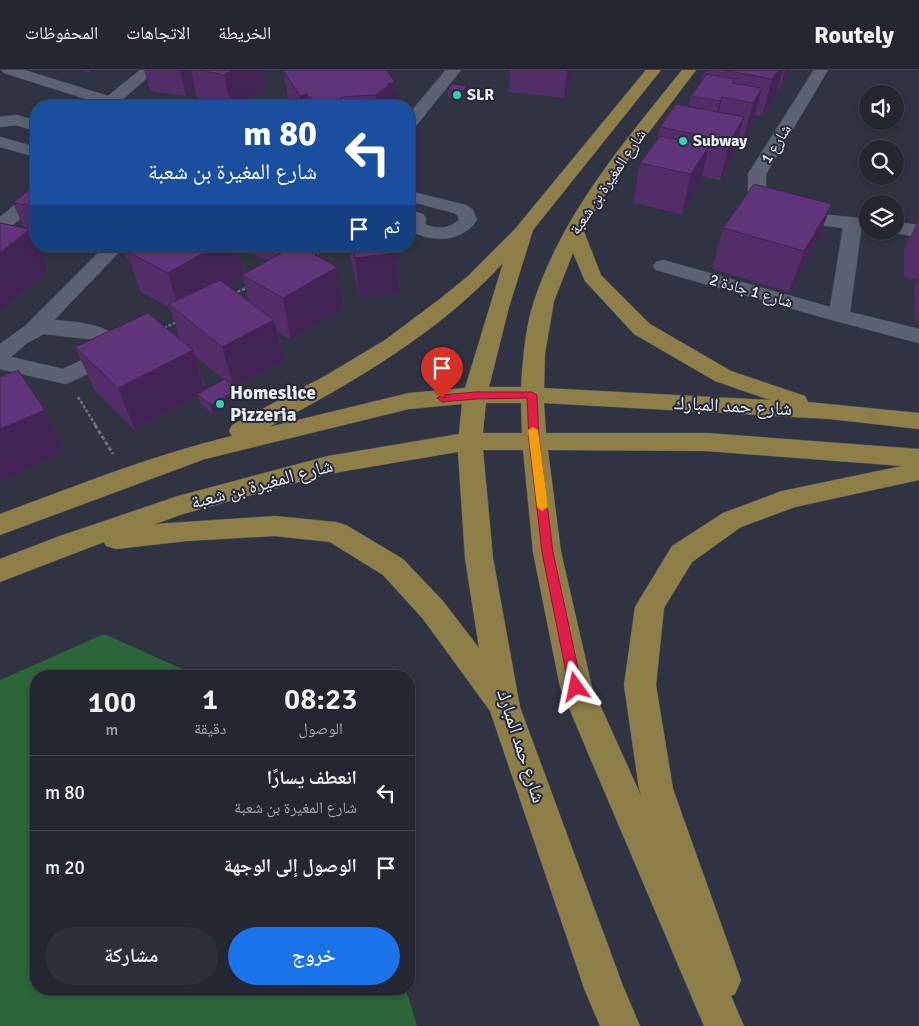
<!DOCTYPE html>
<html lang="ar">
<meta charset="utf-8">
<style>
body{margin:0;font-family:Signika,"Noto Naskh Arabic",sans-serif;background:#2c2f3a;color:#f1f3f6;direction:rtl;height:100vh;display:flex;flex-direction:column;font-size:19px;white-space:nowrap}
*{box-sizing:border-box;margin:0}
p{font-size:16px;color:#a3a5ac}
.icon{flex:none;width:28px;height:28px;fill:none;stroke:currentColor;stroke-width:2;stroke-linecap:round;stroke-linejoin:round}
.map{position:relative;flex:1;overflow:hidden;direction:ltr}
.panel{position:absolute;left:30px;top:600px;width:385px;height:325px;display:flex;flex-direction:column;background:#242732;border-radius:20px;box-shadow:0 2px 8px #0003,0 0 0 1px #41444d;direction:rtl}
.panel>*{flex:none}
.banner{position:absolute;left:30px;top:30px;width:385px;height:152px;border-radius:20px;box-shadow:0 2px 8px #0003,0 0 0 1px #41444d;direction:rtl;background:#1a4fa0;color:#fff;overflow:hidden}
.fabs{position:absolute;left:859px;top:15px;display:grid;gap:10px}
.fabs a{display:grid;place-items:center;width:45px;height:45px;border-radius:50%;background:#242732;box-shadow:0 2px 8px #0003,0 0 0 1px #41444d;font-size:25px}
.pin{position:absolute;display:grid;place-items:center;width:42px;height:42px;color:#fff;margin:-51px -21px;border-radius:50% 50% 50% 0;rotate:-45deg;box-shadow:0 0 5px #0007}
.pin .icon{rotate:45deg}
.me{position:absolute;width:55px;margin:-28px;rotate:348deg;stroke-linejoin:round;filter:drop-shadow(0 0 4px #0008)}
.turn{display:flex;align-items:center;gap:18px;height:105px;padding:0 15px;font-size:22px}
.turn .icon{width:65px;height:65px;stroke-width:2.5}
.turn b{display:block;font-size:35px;line-height:42px}
.then{display:flex;align-items:center;height:48px;padding:0 15px;background:#0003;gap:10px;font-size:19px}
.eta{display:flex;justify-content:space-evenly;align-items:center;height:85px;text-align:center}
.eta b{font-size:30px;font-weight:600;line-height:35px}
.action{display:flex;gap:10px;margin-top:auto;padding:10px 15px}
.action a{flex:1;height:58px;border-radius:30px;background:#1a73e8;color:#fff;font-size:20px;font-weight:600;line-height:58px;text-align:center}
.action a+a{background:#2c2f3a;color:#f1f3f6}
ul{padding:0;list-style:none}
li{display:flex;align-items:center;gap:15px;height:75px;padding:0 15px;border-top:1px solid #41444d}
li div{flex:1}
li b{display:block;font-size:19px}
li em{font-style:normal}
header{display:flex;align-items:center;gap:30px;box-sizing:border-box;height:70px;padding:0 25px;background:#242732;border-bottom:1px solid #41444d}
header strong{font-size:24px}
nav{display:flex;gap:28px;margin-inline-start:auto;font-size:18px}
.map>svg:first-child{display:block}
</style>
<header>
<strong>Routely</strong>
<nav><a>الخريطة</a><a>الاتجاهات</a><a>المحفوظات</a></nav>
</header>
<div class="map">
<svg width="919" height="956" viewBox="0 0 919 956">
<rect width="100%" height="100%" fill="#303442"/>
<path fill="#2c6538" d="M104,564L198,606H36V919H406L417,956H0V610Z"/>
<g fill="none" stroke-linecap="round" stroke-linejoin="round">
<defs>
<path id="minor" d="M2,0H24L108,26L140,0H156L122,30L130,33L132,36L105,35L4,3Z
M446,0H461L415,57L409,59V44Z
M814,0H828L766,104V121L769,134L791,141L868,149V161L861,160L850,242L919,259V273L832,250L656,200L653,196L656,192L663,190L830,237L843,158L789,151L755,141L748,121V104Z
M17,45L36,51V61L16,55L0,57V47Z
M0,67L36,77V87L0,77Z
M36,121V135L7,160L0,162V147L30,122Z
M409,121L466,135L473,140L477,150C461,173 432,173 409,160V140L423,144L426,148L425,154C437,160 449,159 459,150L458,146L454,143L409,131Z
M895,152L919,155V167L888,162L895,161Z
M105,176H125L54,250C74,252 108,253 121,272V285L118,290L66,314L0,299V274L25,256ZM44,264L89,269L99,274V282L63,299L11,287L27,273Z"/>
<path id="major" d="M646,0H661L533,160L509,237L489,317H521C523,289 525,258 534,231C563,143 625,71 682,0H696L628,90L583,159L601,205L650,254L731,301L805,326L808,332L919,343V359L829,349L544,333L546,363H706L919,379V410L795,437L741,457L692,492L664,538L656,615L673,719L741,910L735,924L731,926L744,956H704L560,617L533,482L523,380H483L493,488L520,637L623,916L640,956H600L585,921L490,641L423,549L383,505L330,472L275,466L187,471L116,479L106,476L104,472L0,512V489L57,467L178,426L328,386L459,364L462,334L409,339L205,389L0,465V444C76,416 152,385 232,366L229,361L232,355L325,306L385,270L441,228L468,206L515,159ZM573,183L585,211L634,264L715,311L770,330L544,318L545,284L554,231ZM503,193L465,318L409,323L269,357C352,313 439,263 503,193ZM486,333H521L522,363H483ZM548,380L706,381L902,396L782,421L723,443L672,476L635,537L624,615L639,719L642,728L592,617L561,482ZM458,382L465,488L479,578L443,531L403,489L346,455L336,452L275,446L155,454L183,444L328,404Z"/>
</defs>
<use href="#minor" stroke="#4f535e" stroke-width="1"/>
<use href="#major" stroke="#4f535e" stroke-width="1"/>
<path stroke="#6d717e" stroke-width="2.5" stroke-dasharray="3 2" stroke-linecap="butt" d="M312,185L330,176
M233,224L248,217
M164,258L179,251
M78,327L96,356"/>
<path stroke="#6d717e" stroke-width="3" stroke-dasharray="4 2.5" stroke-linecap="butt" d="M95,355L113,384"/>
<use href="#minor" fill="#5d6272" fill-rule="evenodd"/>
<use href="#major" fill="#8e7f49" fill-rule="evenodd"/>
</g>
<path fill="#522d67" fill-rule="evenodd" d="M81,0H98L91,3Z
M144,0H263L266,17L240,36H205L199,35L195,19L186,26L150,21Z
M283,0L395,12L397,36H292L288,28Z
M510,0H571L570,11L564,28L509,22Z
M707,0H790L780,19H778L776,24L762,46L755,45L752,56L743,70H738L734,85L720,110L702,106L700,115L682,144L633,133L640,93L657,70L660,57L689,36L691,26L701,12L702,5Z
M467,16L466,24L463,29L448,27V19Z
M36,114V176H37L48,200L0,242V153L24,158L13,133Z
M919,148V251L915,250L914,218L918,210L904,207V180Z
M723,158L816,174L789,222L712,199Z
M51,176H86L80,181Z
M121,176H310L305,180L337,197L343,238L291,270L276,261L283,292L236,317L238,319L241,328L213,344L200,333L198,326L135,360L94,319L75,277L180,269L170,238L141,222L129,189L125,187ZM238,178L268,191L244,204ZM243,207L249,231L228,216ZM195,286L224,310L206,319Z
M349,176H394L396,183L399,224L360,229L350,186Z"/>
<path fill="#422454" d="M90,0H98L91,3Z
M180,0H191L195,19L186,26Z
M232,0H263L266,17L240,36H231L224,5Z
M567,0H571L570,11L564,28Z
M779,0H783L776,24L762,46L772,9Z
M785,0H790L780,19Z
M395,12L397,36H377L376,25L387,14Z
M467,16L466,24L463,29V21Z
M762,18L752,56L743,70L753,33Z
M307,24L308,36H301L300,26Z
M342,27L343,36H335V33Z
M722,27L714,64L711,67L720,31Z
M744,47L734,85L720,110L730,71Z
M709,76L700,115L682,144L691,104Z
M832,134L816,174L789,222L804,181Z
M30,159L36,174V176H37L48,200L0,242V183Z
M78,176H86L80,181Z
M216,176H237L244,206L242,205L243,207L181,244L180,243L168,203Z
M277,176H310L280,196Z
M396,183L399,224L360,229L355,188Z
M337,197L343,238L291,270L283,228Z
M274,250L283,292L234,318L222,277Z
M193,280L206,322L197,324L198,326L135,360L118,318Z
M238,319L241,328L213,344L211,335Z
M45,340L66,382L0,411V359Z"/>
<path fill="#5f3478" stroke="#422454" d="M199,0H232L224,5Z
M283,0H386L395,12L387,14L388,16L376,25L342,27L335,33L311,29L307,24L300,26Z
M707,0L705,6L702,5Z
M723,0H779L772,9Z
M707,4L734,9L732,13L762,18L753,33L722,27L720,31L691,26Z
M452,14L467,16L463,21L448,19Z
M676,34L744,47L730,71L660,57Z
M660,66L709,76L691,104L640,93Z
M36,114V136L13,133Z
M754,114L832,134L804,181L723,158Z
M0,153L30,159L0,183Z
M135,176H216L168,203L126,181Z
M294,176H299L337,197L283,228L242,205Z
M353,176H394L396,183L355,188Z
M220,210L274,250L222,277L169,234Z
M148,243L193,280L118,318L75,277Z
M18,300L45,340L0,359V307Z
M225,309L238,319L211,335L197,324Z"/>
<path fill="#e11d48" stroke="#92132f" d="M475,322H532L537,325L539,370L553,482L582,617L580,621L576,623L571,621L569,617L542,482L529,370L527,328L475,329L442,332L437,328L442,325Z"/>
<path fill="#f59e0b" d="M533,357L538,360L548,437L542,441L537,437L528,360Z"/>
<g fill="#2ad5ac" stroke="#262a38" stroke-width="2">
<circle cx="457" cy="25" r="5"/>
<circle cx="683" cy="71" r="5"/>
<circle cx="220" cy="334" r="5"/>
</g>
<g text-anchor="middle" dominant-baseline="central" stroke-width="4" stroke-linejoin="round" paint-order="stroke">
<g font-size="16" font-weight="bold" fill="#ebeef7" stroke="#262a38" text-anchor="start">
<text x="467" y="25">SLR</text>
<text x="693" y="71">Subway</text>
</g>
<g font-size="16" fill="#ebeef7" stroke="#262a38">
<text transform="translate(776 74) rotate(-58)">شارع 1</text>
<text transform="translate(608 112) rotate(-56)">شارع المغيرة بن شعبة</text>
<text transform="translate(751 221) rotate(16)">شارع 1 جادة 2</text>
</g>
<g font-size="19" font-weight="bold" fill="#ebeef7" stroke="#262a38" text-anchor="start">
<text x="230" y="323">Homeslice<tspan x="230" dy="22">Pizzeria</tspan></text>
</g>
<g font-size="19" fill="#ebeef7" stroke="#262a38">
<text transform="translate(733 336) rotate(3)">شارع حمد المبارك</text>
<text transform="translate(262 414) rotate(-15)">شارع المغيرة بن شعبة</text>
<text transform="translate(521 676) rotate(72)">شارع حمد المبارك</text>
</g>
</g>
</svg>
<div class="fabs">
<a><svg class="icon" aria-label="sound" viewBox="0 0 24 24"><path d="M4 9h4l5-4v14l-5-4H4zM17 9q2 3 0 6"/></svg></a>
<a><svg class="icon" aria-label="search" viewBox="0 0 24 24"><circle cx="10" cy="10" r="6"/><path d="M15 15l6 6"/></svg></a>
<a><svg class="icon" aria-label="layers" viewBox="0 0 24 24"><path d="M12 4l9 5-9 5-9-5zM3 14l9 5 9-5"/></svg></a>
</div>
<div class="pin" style="left:442px;top:328px;background:#d93025"><svg class="icon" aria-label="arrive" viewBox="0 0 24 24"><path d="M6 21V4h12l-3 4 3 4H6"/></svg></div>
<svg class="me" style="left:576px;top:617px" viewBox="-20 -20 40 40"><path d="M0-17L14 15 0 8-14 15z" fill="#e11d48" stroke="#fff" stroke-width="4"/></svg>
<div class="banner">
<div class="turn"><svg class="icon" aria-label="left" viewBox="0 0 24 24"><path d="M17 20v-9H6M10 6l-5 5 5 5"/></svg><div><b>80 m</b>شارع المغيرة بن شعبة</div></div>
<div class="then">ثم<svg class="icon" aria-label="arrive" viewBox="0 0 24 24"><path d="M6 21V4h12l-3 4 3 4H6"/></svg></div>
</div>
<section class="panel">
<div class="eta">
<div><b>08:23</b><p>الوصول</p></div>
<div><b>1</b><p>دقيقة</p></div>
<div><b>100</b><p>m</p></div>
</div>
<ul>
<li><svg class="icon" aria-label="left" viewBox="0 0 24 24"><path d="M17 20v-9H6M10 6l-5 5 5 5"/></svg><div><b>انعطف يسارًا</b><p>شارع المغيرة بن شعبة</p></div><em>80 m</em></li>
<li><svg class="icon" aria-label="arrive" viewBox="0 0 24 24"><path d="M6 21V4h12l-3 4 3 4H6"/></svg><div><b>الوصول إلى الوجهة</b></div><em>20 m</em></li>
</ul>
<div class="action"><a>خروج</a><a>مشاركة</a></div>
</section>
</div>
